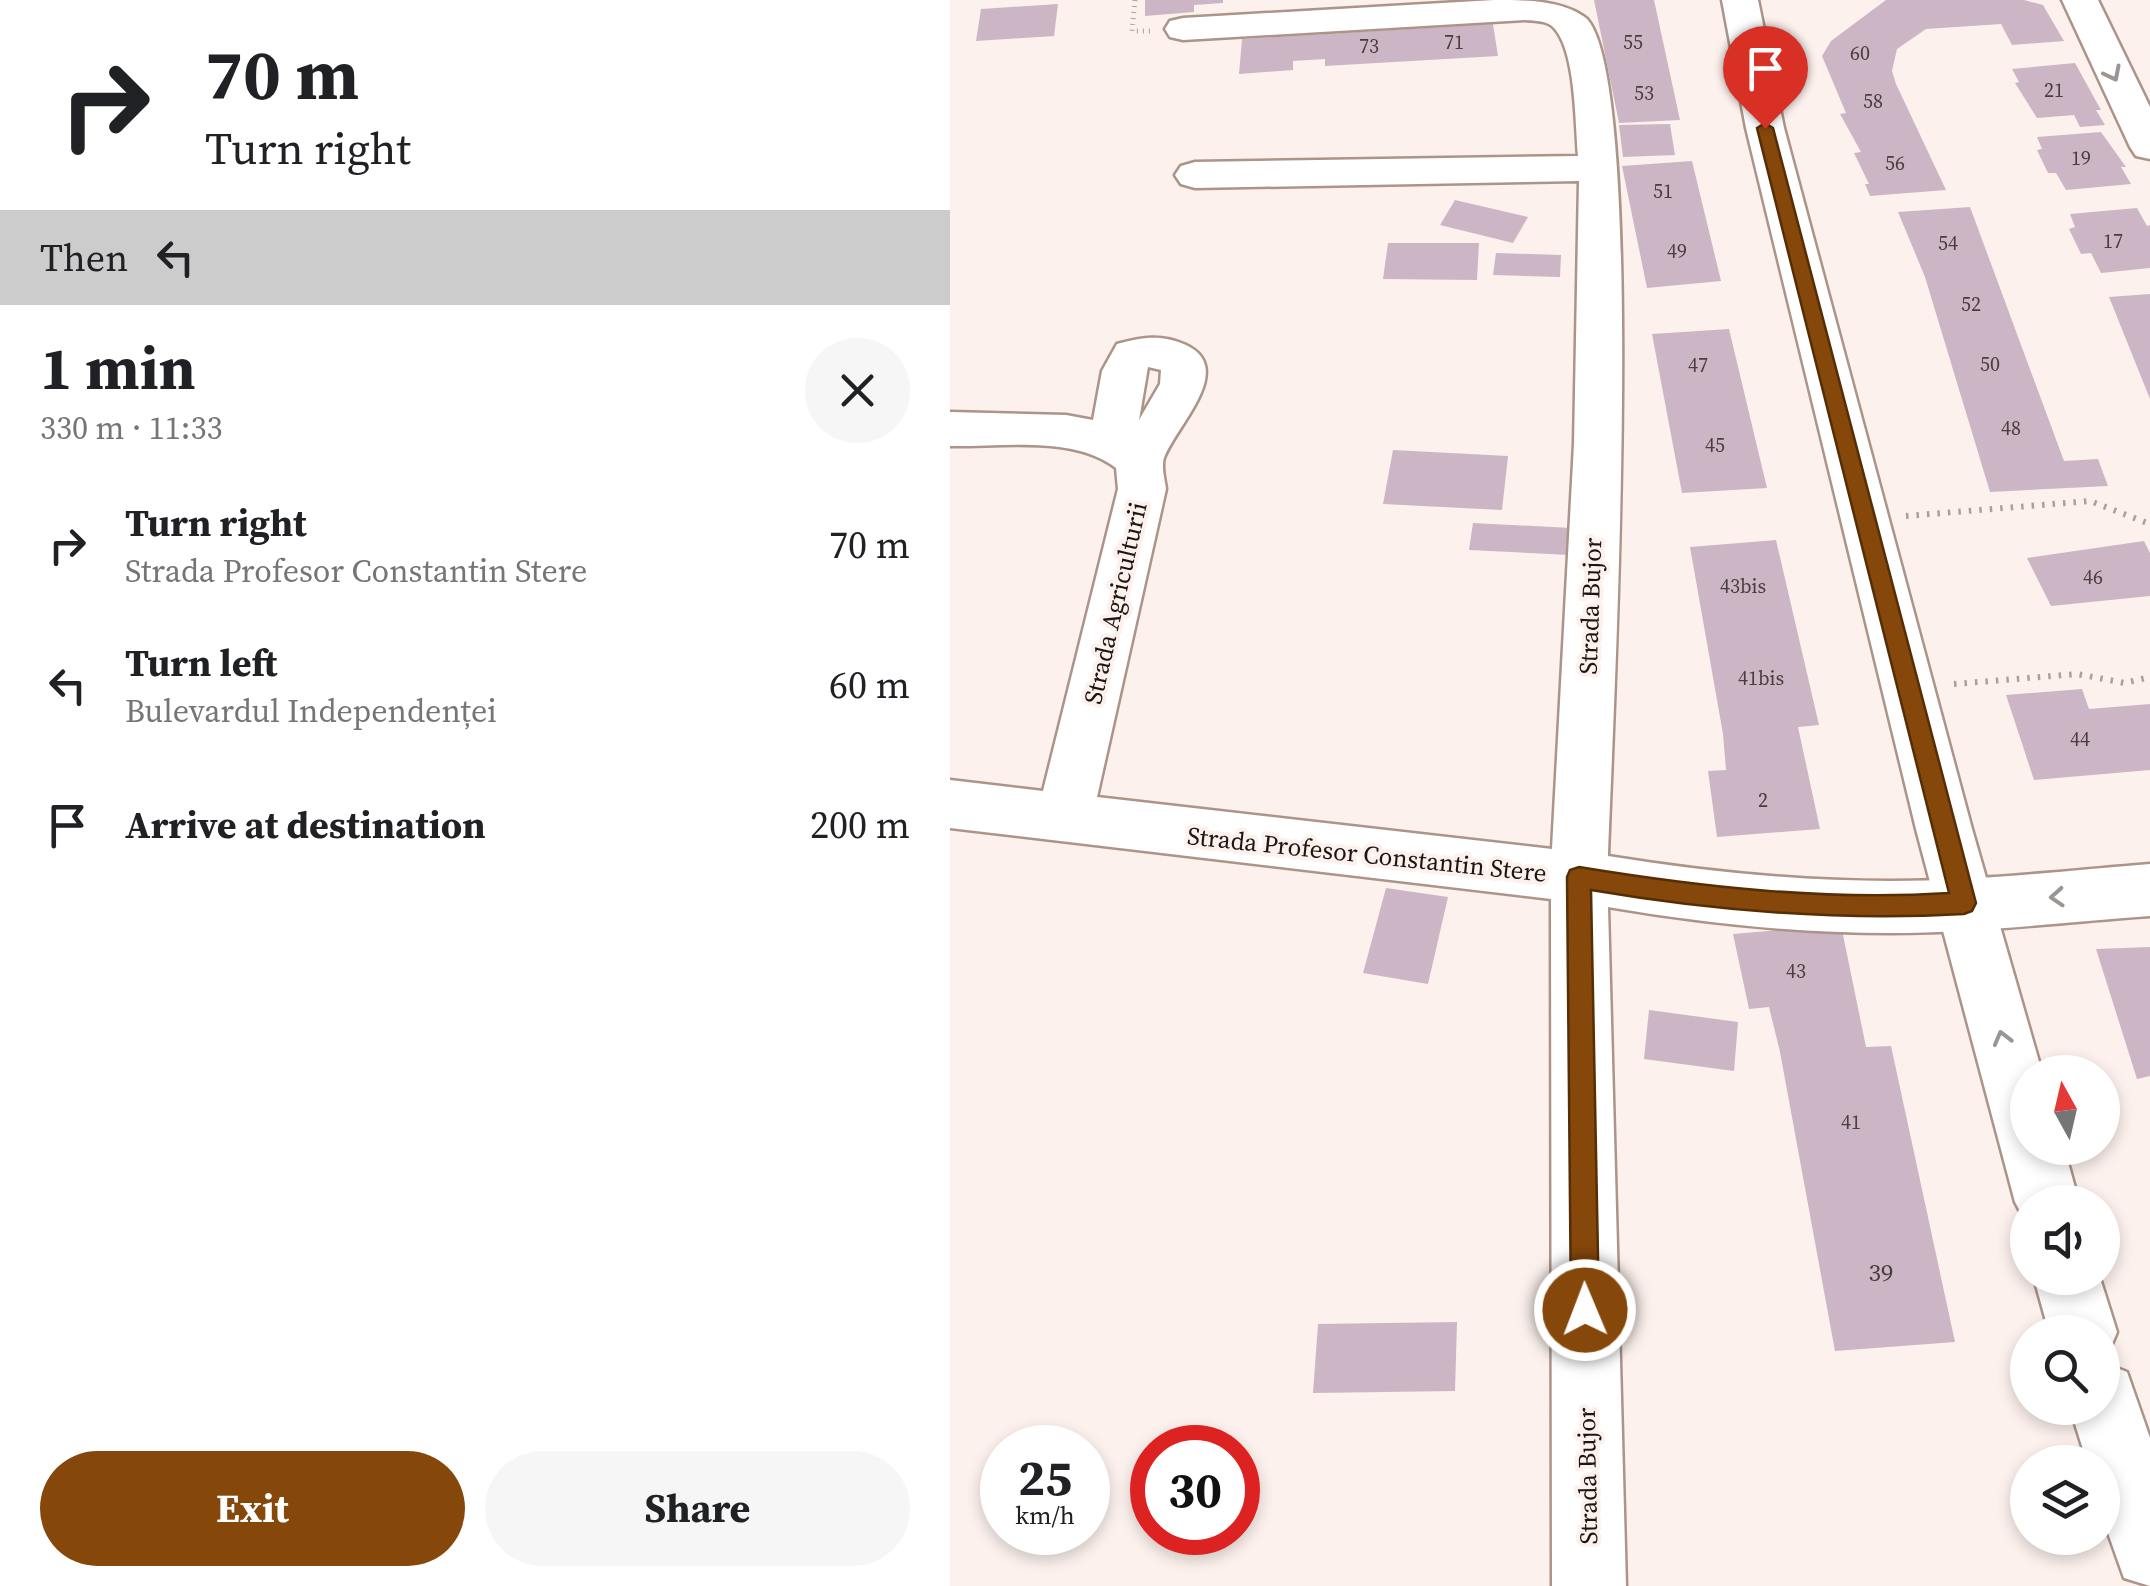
<!DOCTYPE html>
<meta charset="utf-8">
<style>
body{margin:0;font-family:"Source Serif 4",serif;background:#f6f6f6;color:#202124;height:100vh;display:flex;flex-direction:column;font-size:38px;white-space:nowrap}
*{box-sizing:border-box;margin:0}
p{font-size:32px;color:#757577}
.icon{flex:none;width:55px;height:55px;fill:none;stroke:currentColor;stroke-width:2;stroke-linecap:round;stroke-linejoin:round}
.map{position:relative;flex:1;overflow:hidden}
.panel{display:flex;flex-direction:column;background:#fff;width:950px}
.panel>*{flex:none}
.hud{background:#fff;color:#202124;overflow:hidden}
.needle{width:65px;rotate:352deg}
.fabs{position:absolute;left:1060px;top:1055px;display:grid;gap:20px}
.fabs a{display:grid;place-items:center;width:110px;height:110px;border-radius:50%;background:#fff;box-shadow:0 5px 15px #0003;font-size:50px}
.speed{position:absolute;left:30px;top:1425px;display:flex;gap:20px;font-size:50px;font-weight:700;text-align:center}
.speed>*{display:grid;place-content:center;width:130px;height:130px;border-radius:50%;background:#fff;box-shadow:0 5px 15px #0003;line-height:1}
.speed small{font-size:25px;font-weight:400}
.speed .limit{border:15px solid #d22;background:#fff;color:#111}
.pin{position:absolute;display:grid;place-items:center;width:85px;height:85px;color:#fff;margin:-102px -42px;border-radius:50% 50% 50% 0;rotate:-45deg;box-shadow:0 0 10px #0007}
.pin .icon{rotate:45deg}
.me{position:absolute;width:110px;margin:-55px;rotate:359deg;stroke-linejoin:round;filter:drop-shadow(0 0 8px #0008)}
.turn{display:flex;align-items:center;gap:35px;height:210px;padding:0 40px;font-size:45px}
.turn .icon{width:130px;height:130px;stroke-width:2.5}
.turn b{display:block;font-size:70px;line-height:85px}
.then{display:flex;align-items:center;height:95px;padding:0 40px;background:#0003;gap:20px;font-size:38px}
.round{display:grid;place-items:center;flex:none;width:105px;height:105px;border-radius:52px;background:#f6f6f6}
.overview{display:flex;align-items:center;justify-content:space-between;height:170px;padding:0 40px}
h1{font-size:60px;font-weight:700;line-height:75px}
.cta{display:flex;gap:20px;margin-top:auto;padding:20px 40px}
.cta a{flex:1;height:115px;border-radius:60px;background:#85470a;color:#fff;font-size:40px;font-weight:700;line-height:115px;text-align:center}
.cta a+a{background:#f6f6f6;color:#202124}
ul{padding:0;list-style:none}
li{display:flex;align-items:center;gap:30px;height:140px;padding:0 40px}
li div{flex:1}
li b{display:block;font-size:38px}
li em{font-style:normal}
main{display:flex;flex:1;min-height:0}
.map>svg:first-child{display:block}
</style>
<main>
<section class="panel">
<div class="hud">
<div class="turn"><svg class="icon" aria-label="right" viewBox="0 0 24 24"><path d="M7 20v-9h11M14 6l5 5-5 5"/></svg><div><b>70 m</b>Turn right</div></div>
<div class="then">Then<svg class="icon" aria-label="left" viewBox="0 0 24 24"><path d="M17 20v-9H6M10 6l-5 5 5 5"/></svg></div>
</div>
<div class="overview"><div><h1>1 min</h1><p>330 m · 11:33</p></div><a class="round"><svg class="icon" aria-label="close" viewBox="0 0 24 24"><path d="M6 6l12 12M18 6L6 18"/></svg></a></div>
<ul>
<li><svg class="icon" aria-label="right" viewBox="0 0 24 24"><path d="M7 20v-9h11M14 6l5 5-5 5"/></svg><div><b>Turn right</b><p>Strada Profesor Constantin Stere</p></div><em>70 m</em></li>
<li><svg class="icon" aria-label="left" viewBox="0 0 24 24"><path d="M17 20v-9H6M10 6l-5 5 5 5"/></svg><div><b>Turn left</b><p>Bulevardul Independenței</p></div><em>60 m</em></li>
<li><svg class="icon" aria-label="arrive" viewBox="0 0 24 24"><path d="M6 21V4h12l-3 4 3 4H6"/></svg><div><b>Arrive at destination</b></div><em>200 m</em></li>
</ul>
<div class="cta"><a>Exit</a><a>Share</a></div>
</section>
<div class="map">
<svg width="1200" height="1586" viewBox="0 0 1200 1586">
<rect width="100%" height="100%" fill="#fcf1ec"/>
<path fill="#ccb6c6" d="M195,0H273V3L244,5V12L195,16Z
M644,0H704L730,120L669,123Z
M936,0H1074L1093,5L1114,41L1062,45L1051,24L976,29L947,49L942,71L946,84L996,190L920,196L915,184H919L904,153L911,152L890,114L896,113L872,56L881,41Z
M108,4L104,36L26,41L31,9Z
M543,24L548,56L375,66V59L343,61V70L289,74L292,39Z
M1125,63L1151,110H1146L1155,125L1130,127L1124,115L1087,118L1065,83L1069,82L1062,69Z
M720,124L725,155L673,157L669,125Z
M1151,132L1176,167H1171L1181,184L1116,190L1106,173H1098L1087,150L1092,149L1087,137Z
M742,161L771,281L697,288L672,166Z
M505,200L578,217L563,243L490,225Z
M1020,207L1114,461L1148,459L1158,486L1040,492L975,277L948,212Z
M1187,208L1197,226L1200,225V268L1151,273L1141,253L1131,254L1119,229L1125,227L1120,214Z
M438,243H529L527,280L433,279Z
M546,253L611,255L610,277L543,275Z
M1200,294V399L1159,297Z
M779,329L817,488L732,493L702,334Z
M443,450L558,456L552,510L433,504Z
M523,523L622,528L619,555L519,550Z
M826,540L869,725L848,727L870,829L767,837L758,771L776,770L773,734L740,547Z
M1194,541L1200,553V596L1101,606L1077,558Z
M1132,689L1139,709L1200,704V770L1084,780L1056,695Z
M436,888L498,897L478,984L413,973Z
M891,925L916,1047L941,1046L1005,1342L885,1351L830,1052L819,1007L799,1009L783,934Z
M1200,947V1076L1187,1079L1146,949Z
M699,1010L788,1022L784,1071L694,1059Z
M507,1322L505,1391L363,1393L368,1324Z"/>
<g fill="none" stroke-linecap="round" stroke-linejoin="round">
<defs>
<path id="minor" d="M544,0C575,0 614,0 637,19C698,87 662,731 658,856C751,871 846,881 940,881C1027,881 1113,871 1200,864V916C1114,922 1027,933 940,933C846,933 752,923 658,907L676,1586H602L601,899L0,828V780L93,791L168,489L166,468C124,435 51,447 0,446V412L116,415L143,420L152,371L167,344C192,337 212,334 236,345C287,369 225,427 214,458C211,467 215,480 216,489L147,797L602,849L624,444L629,181L245,188L231,184L225,175L231,166L245,162L628,156C625,123 626,54 605,29C598,20 585,21 575,20L233,40L220,37L215,29L220,21L233,18ZM198,367L211,370L210,384L189,420Z
M1112,0H1148L1200,107V159L1186,156L1180,147Z"/>
<path id="major" d="M772,0H808L834,128L1022,829L1092,1072H1078V1148H1114L1129,1202H1078V1226L1065,1202L966,829L796,128Z
M1084,1278H1150L1167,1332L1157,1356L1152,1358V1332H1099Z
M1152,1362L1177,1372L1200,1438V1586L1174,1578L1152,1516V1462H1137L1120,1408H1152Z"/>
</defs>
<use href="#minor" stroke="#ac9489" stroke-width="5"/>
<use href="#major" stroke="#ac9489" stroke-width="5"/>
<path stroke="#aba19c" stroke-width="5" stroke-dasharray="1 5" stroke-linecap="butt" d="M185,0L182,31H202"/>
<path stroke="#aba19c" stroke-width="6" stroke-dasharray="2.5 8" stroke-linecap="butt" d="M956,516L1140,501L1200,524
M1004,684L1127,674L1175,683L1200,677"/>
<use href="#minor" fill="#fff" fill-rule="evenodd"/>
<use href="#major" fill="#fff" fill-rule="evenodd"/>
</g>
<defs><path id="oneway-chevron" d="M-2-3.5L2.5 0L-2 3.5" fill="none" stroke-width="1.6" stroke-linecap="round" stroke-linejoin="round" transform="scale(2.5)"/></defs>
<g stroke="#9a9694">
<use href="#oneway-chevron" transform="translate(1163 74) rotate(63)"/>
<use href="#oneway-chevron" transform="translate(1107 897) rotate(176)"/>
<use href="#oneway-chevron" transform="translate(1052 1038) rotate(-105)"/>
</g>
<path fill="#85470a" stroke="#562e06" stroke-width="2.5" d="M815,123L823,128L1026,903L1022,911L1014,914C889,921 764,911 641,890L649,1310L645,1320L635,1324L625,1320L621,1310L617,877L620,870L629,867C751,887 875,901 999,893L807,128Z"/>
<g text-anchor="middle" dominant-baseline="central" stroke-width="8" stroke-linejoin="round" paint-order="stroke">
<g font-size="20" fill="#4a3d3e">
<text x="504" y="42">71</text>
<text x="683" y="42">55</text>
<text x="419" y="46">73</text>
<text x="910" y="53">60</text>
<text x="1104" y="90">21</text>
<text x="694" y="93">53</text>
<text x="923" y="101">58</text>
<text x="1131" y="158">19</text>
<text x="945" y="163">56</text>
<text x="713" y="191">51</text>
<text x="1163" y="241">17</text>
<text x="998" y="243">54</text>
<text x="727" y="251">49</text>
<text x="1021" y="304">52</text>
<text x="1040" y="364">50</text>
<text x="748" y="365">47</text>
<text x="1061" y="428">48</text>
<text x="765" y="445">45</text>
<text x="1143" y="577">46</text>
<text x="793" y="586">43bis</text>
<text x="811" y="678">41bis</text>
<text x="1130" y="739">44</text>
<text x="813" y="800">2</text>
<text x="846" y="971">43</text>
<text x="901" y="1122">41</text>
</g>
<g font-size="25" fill="#1e1511" stroke="#fcf1ec">
<text transform="translate(165 603) rotate(-77)">Strada Agriculturii</text>
<text transform="translate(640 606) rotate(-88)">Strada Bujor</text>
<text transform="translate(417 854) rotate(6)">Strada Profesor Constantin Stere</text>
<text transform="translate(637 1476) rotate(-91)">Strada Bujor</text>
</g>
<g font-size="25" fill="#4a3d3e">
<text x="931" y="1272">39</text>
</g>
</g>
</svg>
<div class="fabs">
<a><svg class="needle" viewBox="-14 -14 28 28"><path d="M0-13l5 13h-10z" fill="#e53935"/><path d="M0 13l5-13h-10z" fill="#757577"/></svg></a>
<a><svg class="icon" aria-label="sound" viewBox="0 0 24 24"><path d="M4 9h4l5-4v14l-5-4H4zM17 9q2 3 0 6"/></svg></a>
<a><svg class="icon" aria-label="search" viewBox="0 0 24 24"><circle cx="10" cy="10" r="6"/><path d="M15 15l6 6"/></svg></a>
<a><svg class="icon" aria-label="layers" viewBox="0 0 24 24"><path d="M12 4l9 5-9 5-9-5zM3 14l9 5 9-5"/></svg></a>
</div>
<div class="speed"><div>25<small>km/h</small></div><div class="limit">30</div></div>
<div class="pin" style="left:815px;top:128px;background:#d93025"><svg class="icon" aria-label="arrive" viewBox="0 0 24 24"><path d="M6 21V4h12l-3 4 3 4H6"/></svg></div>
<svg class="me" style="left:635px;top:1310px" viewBox="-20 -20 40 40"><circle r="17" fill="#85470a" stroke="#fff" stroke-width="3"/><path d="M0-11L8 9 0 5-8 9z" fill="#fff"/></svg>
</div>
</main>
